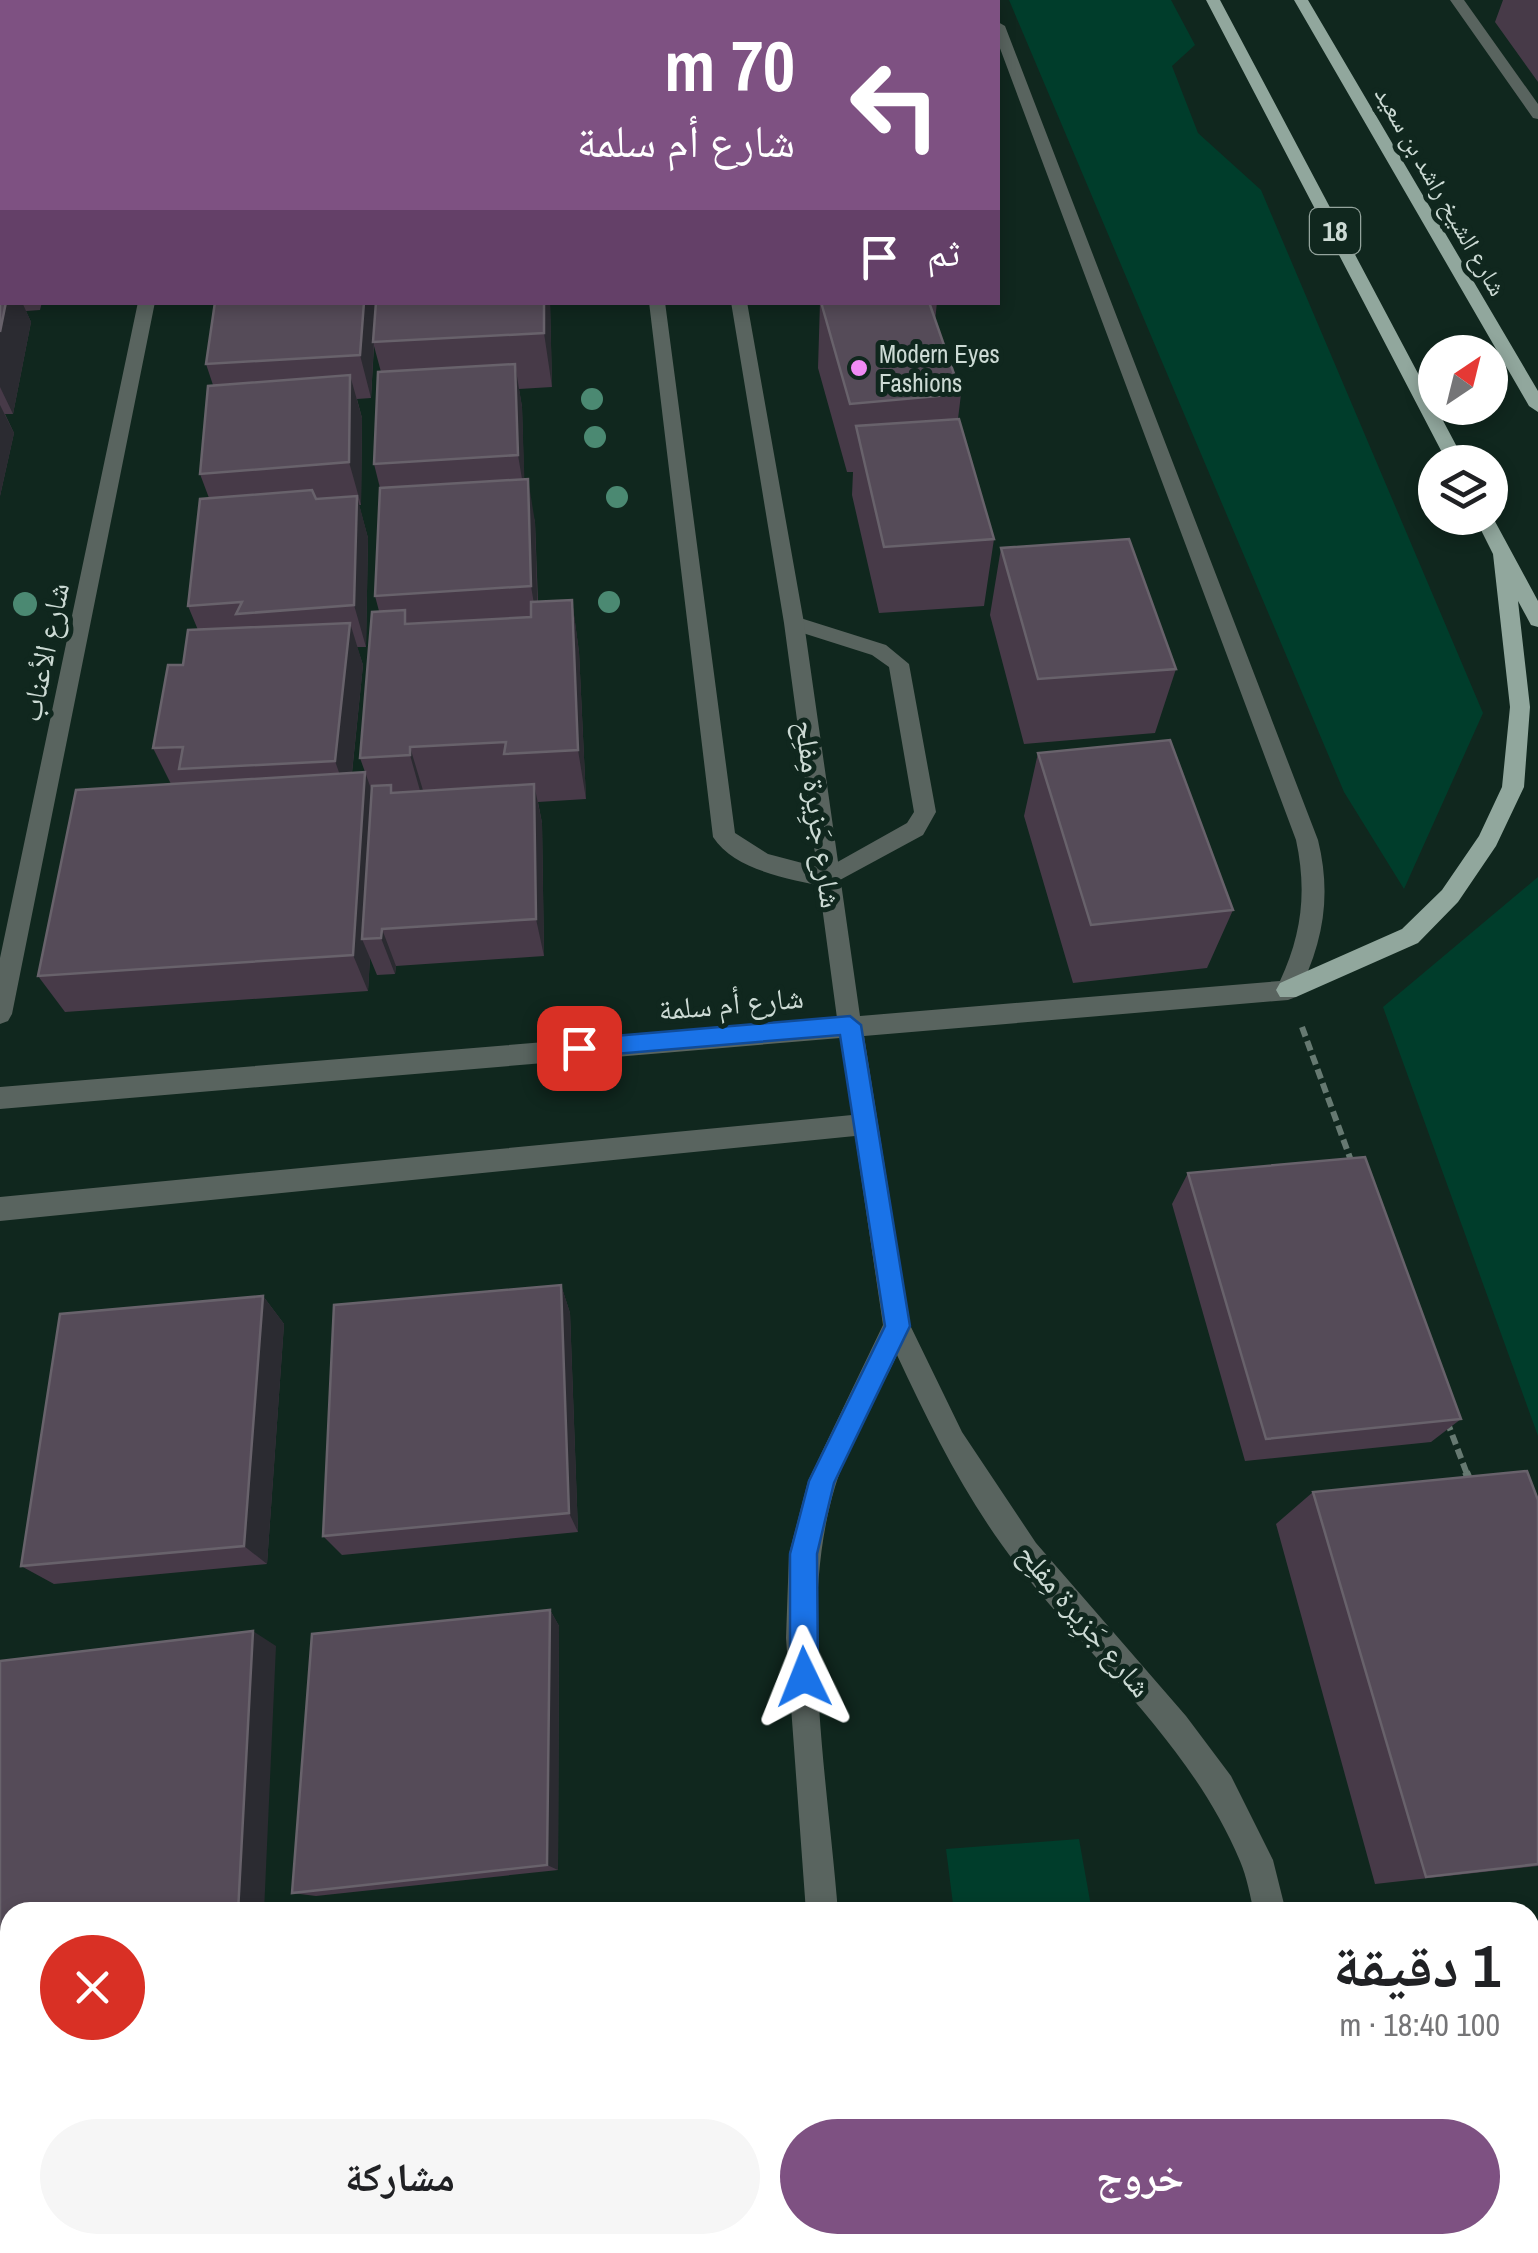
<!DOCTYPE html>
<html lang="ar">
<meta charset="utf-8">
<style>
body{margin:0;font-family:"Archivo Narrow","Noto Naskh Arabic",sans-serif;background:#f6f6f6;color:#202124;direction:rtl;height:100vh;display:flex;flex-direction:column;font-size:38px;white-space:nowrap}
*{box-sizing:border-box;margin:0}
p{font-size:32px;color:#757577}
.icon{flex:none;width:55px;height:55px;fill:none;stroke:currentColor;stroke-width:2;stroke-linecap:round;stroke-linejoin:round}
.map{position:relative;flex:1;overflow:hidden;direction:ltr}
.sheet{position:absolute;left:0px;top:1902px;width:1540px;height:352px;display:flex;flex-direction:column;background:#fff;border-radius:30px 30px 0 0;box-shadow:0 5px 15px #0003;direction:rtl}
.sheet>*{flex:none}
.banner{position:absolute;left:0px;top:0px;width:1000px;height:305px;box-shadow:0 5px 15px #0003;direction:rtl;background:#7e5182;color:#fff;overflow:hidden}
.needle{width:65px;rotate:35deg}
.fabs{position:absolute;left:1418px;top:335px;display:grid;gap:20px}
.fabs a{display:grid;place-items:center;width:90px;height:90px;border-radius:50%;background:#fff;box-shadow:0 5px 15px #0003;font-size:50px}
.pin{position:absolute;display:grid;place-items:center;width:85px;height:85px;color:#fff;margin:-42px;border-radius:20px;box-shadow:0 5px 15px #0006}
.me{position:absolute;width:110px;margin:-55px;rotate:358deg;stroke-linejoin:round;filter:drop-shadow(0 0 8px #0008)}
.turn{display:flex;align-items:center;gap:35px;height:210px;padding:0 40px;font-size:45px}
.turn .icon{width:130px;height:130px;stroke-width:2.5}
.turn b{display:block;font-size:70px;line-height:85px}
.then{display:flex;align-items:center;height:95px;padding:0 40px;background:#0003;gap:20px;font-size:38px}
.round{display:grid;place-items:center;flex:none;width:105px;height:105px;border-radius:52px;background:#f6f6f6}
.overview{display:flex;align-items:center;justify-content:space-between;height:170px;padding:0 40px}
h1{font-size:60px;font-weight:700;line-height:75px}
.action{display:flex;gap:20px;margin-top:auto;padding:20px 40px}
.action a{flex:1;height:115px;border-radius:60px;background:#7e5182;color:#fff;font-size:40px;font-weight:700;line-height:115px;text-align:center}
.action a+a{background:#f6f6f6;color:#202124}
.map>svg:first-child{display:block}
</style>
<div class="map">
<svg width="1538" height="2253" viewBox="0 0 1538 2253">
<rect width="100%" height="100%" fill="#10271e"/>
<path fill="#003d2b" d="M1009,0H1171L1195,45L1172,66L1198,133L1261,190L1483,713L1404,889L1344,792Z
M1538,877V1436L1383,1007Z
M1079,1839L1092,1912H954L946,1849Z
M991,2245H1155L1157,2253H992Z"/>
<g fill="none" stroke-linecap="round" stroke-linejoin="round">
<path stroke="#667971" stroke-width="6" stroke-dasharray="10 5" stroke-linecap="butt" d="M1302,1027L1353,1166
M1447,1421L1467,1474"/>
<path stroke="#667971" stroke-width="8" stroke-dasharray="12 6" stroke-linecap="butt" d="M1466,1472L1471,1484"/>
<path fill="#59645f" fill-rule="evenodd" d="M613,0H627V2H613Z
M649,302H665L735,833L768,854L825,869L907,823L914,812L889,667L872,655L787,628V618L794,616L886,645L909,664L936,812L923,835L827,887C790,879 735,871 713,837Z"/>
<path fill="#59645f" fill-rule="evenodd" d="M202,0H216V2H202Z
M681,0H695V2H681Z
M981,0H995L996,2H982Z
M1450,0H1464L1538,104V119L1533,118Z
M998,22L1005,26L1318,840C1332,897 1323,945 1296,997L1288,1000L864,1036L910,1325L962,1432L1036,1543L1186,1716L1231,1776L1273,1860L1286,1912H1254C1250,1896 1247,1877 1240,1861C1192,1746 1093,1662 1017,1565C967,1501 931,1428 897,1355C877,1398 849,1442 835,1487C797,1611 828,1782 838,1912H806L786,1638L789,1554L808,1481L883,1325L855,1136L0,1221V1197L852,1115L840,1038L0,1109V1087L837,1018L784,623L731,302H747L804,623L860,1016L1280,981C1302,934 1307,891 1296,840L998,43Z
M138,302H155L12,1014L8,1021L0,1024V958Z
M837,2245H873L874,2253H838Z
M1330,2245H1366L1368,2253H1332Z"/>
<path fill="#91a79d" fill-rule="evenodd" d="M1206,0H1220L1465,462H1447Z
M1294,0H1308L1538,391V412L1529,406Z
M1491,514L1538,601V627L1531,625L1518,601L1530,707L1524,787L1496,846L1458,902L1418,943L1296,997H1280L1276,990L1280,983L1402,929L1442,890L1479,836L1502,787L1510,707L1493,554L1475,518H1490Z"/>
</g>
<g fill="#4b8972">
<circle cx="592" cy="399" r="11"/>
<circle cx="595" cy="437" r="11"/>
<circle cx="617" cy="497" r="11"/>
<circle cx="609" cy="602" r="11"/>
<circle cx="25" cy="604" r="12"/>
</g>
<path fill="#473a48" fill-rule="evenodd" d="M0,0L2,2V302H42L40,310L26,311L31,322L13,414H5L14,433L0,496Z
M276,0H389V2H276Z
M399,0H506L400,2Z
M748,0H847L846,2H748Z
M1503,0H1538V82L1495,22Z
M550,302L552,387L519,389L522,407L524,479L535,522L538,602L572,600L579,652L586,799L538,802L542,823L544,956L396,966L395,974L377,975L370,958L368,991L65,1012L38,976L171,784L153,748L183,665L198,630L188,606L209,498L200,474L213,385L206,364ZM374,346L381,372L374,464L380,488L375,596L379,611L360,758L365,772L352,773L363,665L357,647H366L368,538L359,505H361L362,418L357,399L371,398Z
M820,302H937L935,321L961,394L958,419L994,539L984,606L879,613L852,495L853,472H847L818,368Z
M1001,548L1176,669L1155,733L1024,744L990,615Z
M1038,753L1233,910L1207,968L1073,983L1024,816Z
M1188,1173L1461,1419L1431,1442L1245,1461L1172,1204Z
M561,1285L570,1313L578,1532L342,1555L323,1536Z
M263,1296L284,1324L267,1564L54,1584L21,1566Z
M1313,1492L1538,1500V1866L1375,1884L1276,1524Z
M550,1610L559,1626L558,1870L316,1896L292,1893Z"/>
<path fill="#2b2b31" d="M110,0H134V2H109Z
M6,302H22L31,322L13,414L0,387V332Z
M364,302H376L371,398L360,355Z
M544,302H550L552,387L544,333Z
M515,364L522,407L525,497L518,455Z
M350,375L362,418L361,505L349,462Z
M0,405L14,433L0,496Z
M528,479L535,522L538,628L531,586Z
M357,496L368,538L366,647L354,605Z
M572,600L579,652L586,799L578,750Z
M350,623L363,665L349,801L335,761Z
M410,747L425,797L424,805L410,755Z
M365,772L379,811L362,939L370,958L368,991L353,955Z
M534,784L542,823L544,956L536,919Z
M382,929L396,966L395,974L381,938Z
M561,1285L570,1313L578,1532L569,1513Z
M263,1296L284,1324L267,1564L244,1546Z
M550,1610L559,1626L558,1870L547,1865Z
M253,1631L276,1646L264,1912H238Z
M193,2245H223V2253H192Z
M581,2245H591V2253H581Z"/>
<path fill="#554b58" stroke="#68626b" stroke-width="2.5" d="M0,0H110L109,2H2V17H0Z
M475,0H506V2H396Z
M0,43H2V95H0Z
M0,96H2V168H0Z
M2,170V257H0V171Z
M0,279H2V302H6L0,332Z
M215,302H364L360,355L206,364Z
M376,302H544V333L373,342Z
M821,302H929L961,394L850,404Z
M515,364L518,455L374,464L378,372Z
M350,375L349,462L200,474L208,386Z
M959,419L994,539L884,547L856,426Z
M528,479L531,586L375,596L380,488Z
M312,490L316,499L357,496L354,605L236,614L242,602L188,606L200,499Z
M1129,539L1176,669L1038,679L1001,548Z
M572,600L578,750L504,754L506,742L410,747V755L360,758L372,612L405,610V624L531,617V602Z
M350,623L335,761L179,769L183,747L153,748L168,665H183L188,630Z
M1170,740L1233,910L1091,925L1038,753Z
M365,772L353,955L38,976L76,790Z
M534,784L536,919L382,929L381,938L362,939L372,786L391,785V793Z
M1365,1157L1461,1419L1266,1439L1188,1173Z
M561,1285L569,1513L323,1536L334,1305Z
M263,1296L244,1546L21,1566L60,1314Z
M1527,1471L1538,1500V1864L1426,1877L1313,1492Z
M550,1610L547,1865L292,1893L312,1634Z
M253,1631L238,1912H10V1993L0,1995V1661Z
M10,2058V2245H193L192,2253H0V2059Z
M287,2245H581V2253H287Z"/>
<path fill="#1a73e8" stroke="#114b97" stroke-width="2.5" d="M850,1016L861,1025L910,1326L834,1483L817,1554L818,1677L814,1687L804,1691L794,1687L790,1677V1554L809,1481L885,1326L840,1035L579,1057L568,1048L579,1039Z"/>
<circle fill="#f08bf5" stroke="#10271e" stroke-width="4" cx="859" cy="368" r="10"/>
<g text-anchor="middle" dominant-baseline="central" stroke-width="10" stroke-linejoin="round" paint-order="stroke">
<g font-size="25" fill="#ccdad4" stroke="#10271e">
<text transform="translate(1441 191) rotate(60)">شارع الشيخ راشد بن سعيد</text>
</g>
<g font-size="25" fill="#ccdad4" stroke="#10271e" text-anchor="start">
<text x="879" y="354">Modern Eyes<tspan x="879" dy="29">Fashions</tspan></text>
</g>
<rect fill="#10271e" stroke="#94a49d" stroke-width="2.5" x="1310" y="208" width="50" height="46" rx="8"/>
<g font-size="28" font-weight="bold" fill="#ccdad4">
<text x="1335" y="231">18</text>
</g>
<g font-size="30" fill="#ccdad4" stroke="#10271e">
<text transform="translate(44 652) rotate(-78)">شارع الأعناب</text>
<text transform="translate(819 814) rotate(82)">شارع جَزِيرة مِفلِح</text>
<text transform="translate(731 1003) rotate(-5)">شارع أم سلمة</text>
<text transform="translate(1085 1620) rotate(50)">شارع جَزِيرة مِفلِح</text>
</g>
</g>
</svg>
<div class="fabs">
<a><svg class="needle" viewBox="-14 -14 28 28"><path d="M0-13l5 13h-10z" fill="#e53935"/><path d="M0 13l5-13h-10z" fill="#757577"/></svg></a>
<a><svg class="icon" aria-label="layers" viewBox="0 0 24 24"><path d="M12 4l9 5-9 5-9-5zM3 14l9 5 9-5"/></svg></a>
</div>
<div class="pin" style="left:579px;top:1048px;background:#d93025"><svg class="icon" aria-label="arrive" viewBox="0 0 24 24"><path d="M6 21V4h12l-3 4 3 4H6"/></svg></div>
<svg class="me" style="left:804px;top:1677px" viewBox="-20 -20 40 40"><path d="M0-17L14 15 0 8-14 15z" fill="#1a73e8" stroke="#fff" stroke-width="4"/></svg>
<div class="banner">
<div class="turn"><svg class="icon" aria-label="left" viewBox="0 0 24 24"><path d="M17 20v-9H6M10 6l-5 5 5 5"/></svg><div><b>70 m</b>شارع أم سلمة</div></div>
<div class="then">ثم<svg class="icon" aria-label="arrive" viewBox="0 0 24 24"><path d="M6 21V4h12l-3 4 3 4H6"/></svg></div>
</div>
<section class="sheet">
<div class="overview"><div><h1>1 دقيقة</h1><p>100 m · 18:40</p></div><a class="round" style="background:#d93025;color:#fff"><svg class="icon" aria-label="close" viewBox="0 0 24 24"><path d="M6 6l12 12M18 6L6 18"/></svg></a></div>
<div class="action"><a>خروج</a><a>مشاركة</a></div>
</section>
</div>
